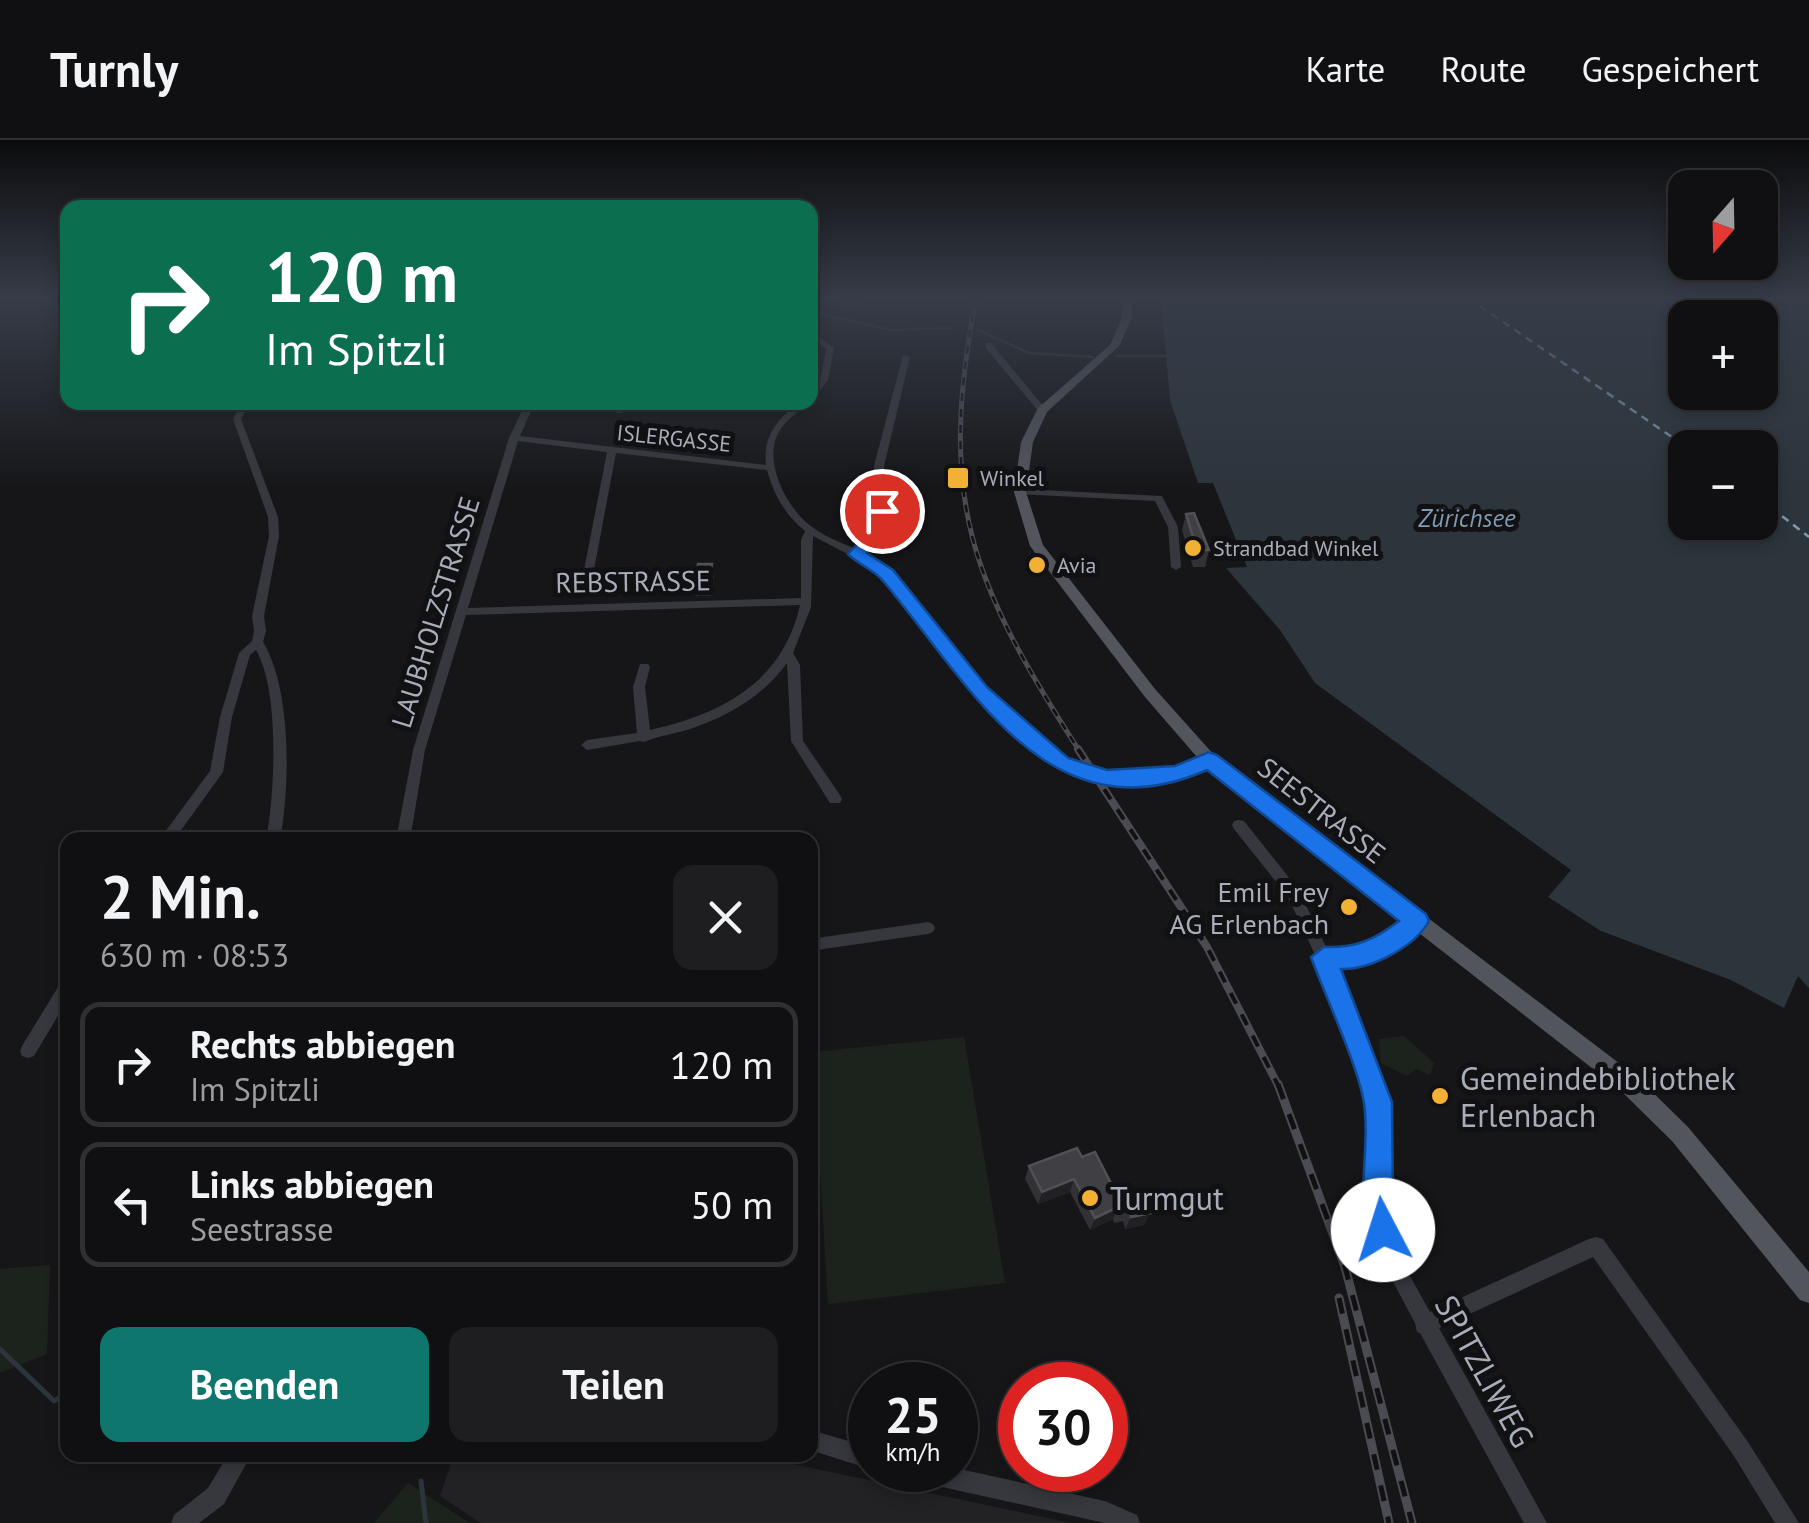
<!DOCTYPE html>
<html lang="de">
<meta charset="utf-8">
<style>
body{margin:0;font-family:"PT Sans",sans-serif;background:#1e1e20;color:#f1f3f6;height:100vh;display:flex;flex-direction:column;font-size:38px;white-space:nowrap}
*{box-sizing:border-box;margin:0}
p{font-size:32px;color:#9c9d9f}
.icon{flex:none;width:55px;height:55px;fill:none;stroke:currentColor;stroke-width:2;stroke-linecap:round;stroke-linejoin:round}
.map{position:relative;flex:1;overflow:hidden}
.panel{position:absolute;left:60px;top:692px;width:758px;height:630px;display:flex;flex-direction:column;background:#101012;border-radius:20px;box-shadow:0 5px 15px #0003,0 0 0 2px #303032}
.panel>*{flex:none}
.top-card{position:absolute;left:60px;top:60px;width:758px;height:210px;border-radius:20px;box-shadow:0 5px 15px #0003,0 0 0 2px #303032;background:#0b6e4f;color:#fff;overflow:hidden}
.needle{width:65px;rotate:200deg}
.fabs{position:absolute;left:1668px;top:30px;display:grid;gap:20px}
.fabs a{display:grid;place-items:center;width:110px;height:110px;border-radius:20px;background:#101012;box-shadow:0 5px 15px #0003,0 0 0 2px #303032;font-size:50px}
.speed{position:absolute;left:848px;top:1222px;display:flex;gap:20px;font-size:50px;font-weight:700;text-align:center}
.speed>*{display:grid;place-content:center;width:130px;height:130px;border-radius:50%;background:#101012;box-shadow:0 5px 15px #0003,0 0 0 2px #303032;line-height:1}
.speed small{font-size:25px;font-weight:400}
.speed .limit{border:15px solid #d22;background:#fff;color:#111}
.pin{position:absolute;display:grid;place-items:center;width:85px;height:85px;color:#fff;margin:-42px;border:5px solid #fff;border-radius:50%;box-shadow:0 2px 10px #0007}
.me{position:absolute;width:110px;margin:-55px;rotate:355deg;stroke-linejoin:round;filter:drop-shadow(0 0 8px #0008)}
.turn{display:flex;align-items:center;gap:35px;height:210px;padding:0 40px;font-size:45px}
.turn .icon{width:130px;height:130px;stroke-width:2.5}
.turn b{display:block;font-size:70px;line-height:85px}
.round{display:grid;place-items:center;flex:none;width:105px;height:105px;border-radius:20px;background:#1e1e20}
.overview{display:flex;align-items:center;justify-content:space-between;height:170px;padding:0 40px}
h1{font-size:60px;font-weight:600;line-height:75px}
.primary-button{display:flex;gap:20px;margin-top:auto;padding:20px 40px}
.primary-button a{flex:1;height:115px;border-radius:20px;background:#0f766e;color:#fff;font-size:40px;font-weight:600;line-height:115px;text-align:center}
.primary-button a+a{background:#1e1e20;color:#f1f3f6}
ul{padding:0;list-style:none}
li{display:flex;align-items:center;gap:30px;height:125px;margin:0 20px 15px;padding:0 20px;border:5px solid #303032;border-radius:20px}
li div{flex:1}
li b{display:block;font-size:38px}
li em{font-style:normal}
header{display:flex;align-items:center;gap:60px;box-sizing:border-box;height:140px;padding:0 50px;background:#101012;border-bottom:2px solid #303032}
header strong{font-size:48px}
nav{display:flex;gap:55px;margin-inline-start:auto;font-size:35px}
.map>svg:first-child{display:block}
</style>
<header>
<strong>Turnly</strong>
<nav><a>Karte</a><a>Route</a><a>Gespeichert</a></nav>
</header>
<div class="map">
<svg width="1809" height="1383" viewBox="0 0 1809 1383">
<rect width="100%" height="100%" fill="#161618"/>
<path fill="#222225" d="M454,1315H774V1320L1071,1383H481L440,1356Z"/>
<path fill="#1c231d" d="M1404,896L1434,923L1430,935L1416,929L1407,936L1381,923L1379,899Z
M964,897L1005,1143L828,1164L813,912Z
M50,1125L47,1214L0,1233V1129Z
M408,1343L470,1383H374Z"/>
<path fill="#2c353c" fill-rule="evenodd" d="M1161,158H1809V848L1798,836L1784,868L1731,840L1601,791L1548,757L1571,730L1315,543L1280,490L1226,428L1247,427L1213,343H1198L1170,260ZM1685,178H1760V252H1685ZM1685,308H1760V382H1685Z"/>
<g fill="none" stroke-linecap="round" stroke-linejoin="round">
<path stroke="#2c353c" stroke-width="2.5" d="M810,172L892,190L950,188
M978,190L1029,213L1093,217
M1117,216H1168"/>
<path stroke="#2c353c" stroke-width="5" d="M0,1209L54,1261L68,1253
M421,1341L426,1383"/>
<path stroke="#7f9bb3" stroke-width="2.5" stroke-dasharray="8 6" stroke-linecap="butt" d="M1468,158L1688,308
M1760,359L1809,397"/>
<path fill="#37383d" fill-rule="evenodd" d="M810,189L834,208L828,240L813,260L810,261V252L820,240L826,209L810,195Z
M985,203H991L1045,268V272H1039L985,207Z
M903,215L910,217L884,326L886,388L863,413L882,424L897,438C957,506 1017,623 1118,633C1150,636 1179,624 1209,615L1214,617L1215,620L1214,623C1197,629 1179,637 1162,640C1051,661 980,562 922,485C909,469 898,451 883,436L865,423L813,396L811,467L793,513L800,525L803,601L840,655L842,659L840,663H830L791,601L787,523C763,556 729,576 690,589C675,594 657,596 644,602L640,601L587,610L581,605L587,600L637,593L633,547L640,524H648L650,527L645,547L650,590C722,574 783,542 800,465L466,475L425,610L410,700H396L413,610L509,298L526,262H535L520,296L766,325C763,295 777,280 799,262H809C800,271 787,279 780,290C762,318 784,363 807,383C821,395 839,402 856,409L876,387L874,326ZM518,301L607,312L584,430L589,433L594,430L616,313L767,330C774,355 785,375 805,391L801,400V458L468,468Z
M241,262H250L241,279L278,377L279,396L264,476L266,491L263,502C292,550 290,646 280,700H266C275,653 280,551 256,510L250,515L232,577L223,632L174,700H159L210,631L220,577L239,513L252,501L254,491L252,476L269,396L268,377L233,279Z
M621,262H630L622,273H616L615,271Z
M1020,349L1162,356L1178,387L1181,427L1176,430L1171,427L1168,387L1155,361L1017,354L1015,352Z
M1239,680L1244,681L1298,749L1328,811C1374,810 1381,791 1417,775L1422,777L1424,781C1404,807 1366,821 1334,823L1386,962L1387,1062L1400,1118L1430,1172L1589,1099L1596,1097L1603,1099L1748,1302L1799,1383H1775L1734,1316L1593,1117L1439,1188L1547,1383H1524L1420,1193L1417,1192L1415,1183L1382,1121L1369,1062L1370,962L1316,817L1288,757L1234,689L1232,685L1234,681Z
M928,782L933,784L935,788L933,792L928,794L810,811V799Z
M68,837V859L34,916L28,918L22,916L20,911L22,906L63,839Z
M810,1290L870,1307V1329L810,1310Z
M228,1315H251L224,1364L199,1383H171L174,1375L208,1348Z
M955,1328L1105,1361L1137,1375L1140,1383H1105L915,1341L907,1338L904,1330H955Z"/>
<path fill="#53555c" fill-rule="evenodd" d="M1122,158H1132V178L1119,206L1047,272L1033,302L1026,352L1043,405L1155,549L1215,616L1636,936L1688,987L1809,1132V1163L1800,1160L1672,1001L1620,950L1203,624L1145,557L1030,406L1014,352L1021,302L1038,268L1110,205L1122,178Z"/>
<defs>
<path id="rail-far2" d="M976,158C937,362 971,442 1080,612"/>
<path id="rail-far1" d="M1078,609L1207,807L1279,947"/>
<path id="rail" d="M1278,944L1345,1127L1412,1383
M1339,1158L1389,1383"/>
</defs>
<use href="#rail-far2" stroke="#4a4c52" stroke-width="5"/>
<use href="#rail-far1" stroke="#4a4c52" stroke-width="8"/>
<use href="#rail" stroke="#4a4c52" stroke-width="9"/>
<use href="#rail-far2" stroke="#111113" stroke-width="2.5" stroke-dasharray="8" stroke-linecap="butt"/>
<use href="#rail-far1" stroke="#111113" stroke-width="4" stroke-dasharray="12" stroke-linecap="butt"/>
<use href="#rail" stroke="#111113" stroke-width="5" stroke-dasharray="16" stroke-linecap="butt"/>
</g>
<path fill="#323236" d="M1186,374L1209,410L1205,427H1193L1182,390Z
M712,424L714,435L711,456H696L694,445Z
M1082,1017L1118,1057L1144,1085L1125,1089L1123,1081L1114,1083L1113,1079L1090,1090L1070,1052L1038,1064L1025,1039L1029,1026Z"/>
<path fill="#212124" d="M840,158H862V168L841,170Z
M712,424L714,435L711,456L708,445Z
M1074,1039L1070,1052L1038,1064L1042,1052Z
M1118,1067L1113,1079L1090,1090L1095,1078Z
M1151,1073L1144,1085L1125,1089L1131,1077Z"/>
<path fill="#3f3f44" stroke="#4f5156" stroke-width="2.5" d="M1194,373L1209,410H1197L1186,374Z
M698,424H712L708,445H694Z
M1077,1008L1082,1017L1095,1012L1118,1057L1145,1053L1151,1073L1131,1077L1129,1069L1120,1071L1118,1067L1095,1078L1074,1039L1042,1052L1029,1026Z"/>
<linearGradient id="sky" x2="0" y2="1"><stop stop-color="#0c0c0d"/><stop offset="0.45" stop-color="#363c48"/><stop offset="1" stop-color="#363c48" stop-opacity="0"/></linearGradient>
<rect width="1809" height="351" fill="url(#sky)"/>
<path fill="#1a73e8" stroke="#114b97" stroke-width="2.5" d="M877,367L891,371L889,388L867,413L893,430L987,547L1068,618L1107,630L1175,626L1209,612L1217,615L1426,774L1429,781C1415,807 1370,830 1341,829L1392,962L1393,1062L1398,1090L1394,1101L1383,1106L1372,1101C1354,1057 1371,1009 1364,963C1358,925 1325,856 1311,817L1324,807C1356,808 1374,800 1399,781L1207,630C1048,700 969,543 884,442C875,430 859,425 848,414L873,387Z"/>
<g fill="#f2b134" stroke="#111113" stroke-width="4">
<rect x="946" y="326" width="24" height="24" rx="5"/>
<circle cx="1193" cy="408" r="10"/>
<circle cx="1037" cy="425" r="10"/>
<circle cx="1349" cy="767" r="10"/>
<circle cx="1440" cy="956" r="10"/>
<circle cx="1090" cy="1058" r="10"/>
</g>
<g text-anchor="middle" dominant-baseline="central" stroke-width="10" stroke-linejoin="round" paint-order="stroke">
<g font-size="22" fill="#a8adb8" stroke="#111113">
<text transform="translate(674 298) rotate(6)">ISLERGASSE</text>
</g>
<g font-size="22" fill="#a8adb8" stroke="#111113" text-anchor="start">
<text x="980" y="338">Winkel</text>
<text x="1213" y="408">Strandbad Winkel</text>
<text x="1057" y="425">Avia</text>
</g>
<g font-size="25" font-style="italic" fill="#7f9bb3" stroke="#111113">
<text x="1467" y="378">Zürichsee</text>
</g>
<g font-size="28" fill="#a8adb8" stroke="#111113">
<text transform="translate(633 441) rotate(-1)">REBSTRASSE</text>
<text transform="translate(435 472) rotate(-73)">LAUBHOLZSTRASSE</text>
<text transform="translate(1322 670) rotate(38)">SEESTRASSE</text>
</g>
<g font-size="28" fill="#a8adb8" stroke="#111113" text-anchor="end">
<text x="1329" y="751">Emil Frey<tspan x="1329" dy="32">AG Erlenbach</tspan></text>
</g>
<g font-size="32" fill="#a8adb8" stroke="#111113" text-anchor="start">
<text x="1460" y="938">Gemeindebibliothek<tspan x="1460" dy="37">Erlenbach</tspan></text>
<text x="1110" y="1058">Turmgut</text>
</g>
<g font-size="32" fill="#a8adb8" stroke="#111113">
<text transform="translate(1485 1231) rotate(61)">SPITZLIWEG</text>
</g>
</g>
</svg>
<div class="fabs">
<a><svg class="needle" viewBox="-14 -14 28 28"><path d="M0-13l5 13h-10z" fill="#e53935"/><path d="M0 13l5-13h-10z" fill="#9c9d9f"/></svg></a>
<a>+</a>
<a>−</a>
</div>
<div class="speed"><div>25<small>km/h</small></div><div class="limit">30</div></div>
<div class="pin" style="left:882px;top:371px;background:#d93025"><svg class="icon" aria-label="arrive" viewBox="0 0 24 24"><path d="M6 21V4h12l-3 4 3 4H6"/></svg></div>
<svg class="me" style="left:1383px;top:1090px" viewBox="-20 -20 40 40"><circle r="19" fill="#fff"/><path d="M0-13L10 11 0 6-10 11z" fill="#1a73e8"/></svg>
<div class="top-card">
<div class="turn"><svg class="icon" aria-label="right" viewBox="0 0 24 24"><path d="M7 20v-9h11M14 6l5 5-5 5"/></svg><div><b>120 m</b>Im Spitzli</div></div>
</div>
<section class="panel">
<div class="overview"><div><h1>2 Min.</h1><p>630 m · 08:53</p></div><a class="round"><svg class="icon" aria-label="close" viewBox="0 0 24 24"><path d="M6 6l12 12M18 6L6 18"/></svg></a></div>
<ul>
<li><svg class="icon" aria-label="right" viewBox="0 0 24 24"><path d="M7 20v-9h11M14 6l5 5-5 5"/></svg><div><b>Rechts abbiegen</b><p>Im Spitzli</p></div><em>120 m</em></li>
<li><svg class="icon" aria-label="left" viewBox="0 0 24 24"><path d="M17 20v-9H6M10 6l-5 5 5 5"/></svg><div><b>Links abbiegen</b><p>Seestrasse</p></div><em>50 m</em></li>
</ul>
<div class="primary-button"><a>Beenden</a><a>Teilen</a></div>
</section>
</div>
